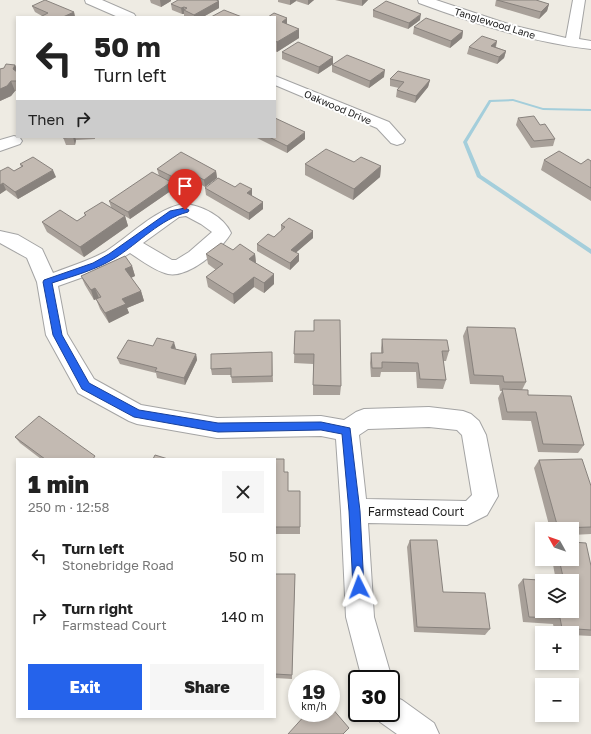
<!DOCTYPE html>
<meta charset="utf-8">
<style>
body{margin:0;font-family:"Golos Text",sans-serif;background:#f6f6f6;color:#222;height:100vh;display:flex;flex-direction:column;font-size:15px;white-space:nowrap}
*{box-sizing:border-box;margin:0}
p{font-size:13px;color:#767676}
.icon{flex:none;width:22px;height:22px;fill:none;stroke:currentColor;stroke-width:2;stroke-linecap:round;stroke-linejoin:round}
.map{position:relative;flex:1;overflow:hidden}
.sheet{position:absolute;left:16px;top:458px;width:260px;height:260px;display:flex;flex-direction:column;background:#fff;border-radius:0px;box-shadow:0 2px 6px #0003}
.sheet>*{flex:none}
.top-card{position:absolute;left:16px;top:16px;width:260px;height:122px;border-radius:0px;box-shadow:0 2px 6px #0003;background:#fff;color:#222;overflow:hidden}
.needle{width:26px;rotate:310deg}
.buttons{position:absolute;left:535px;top:522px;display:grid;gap:8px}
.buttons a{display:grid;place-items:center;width:44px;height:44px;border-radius:0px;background:#fff;box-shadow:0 2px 6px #0003;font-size:20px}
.speed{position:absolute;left:288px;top:670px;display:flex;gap:8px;font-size:20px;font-weight:700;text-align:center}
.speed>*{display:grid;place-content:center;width:52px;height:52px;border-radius:50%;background:#fff;box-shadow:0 2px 6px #0003;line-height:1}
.speed small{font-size:10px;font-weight:400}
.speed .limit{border:2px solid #111;border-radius:6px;background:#fff;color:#111}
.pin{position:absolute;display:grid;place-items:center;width:34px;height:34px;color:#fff;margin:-41px -17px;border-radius:50% 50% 50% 0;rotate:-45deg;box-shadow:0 0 4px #0007}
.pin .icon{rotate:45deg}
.me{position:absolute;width:44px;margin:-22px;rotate:357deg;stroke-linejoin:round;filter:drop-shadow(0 0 3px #0008)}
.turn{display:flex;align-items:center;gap:14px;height:84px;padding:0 12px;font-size:18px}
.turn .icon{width:52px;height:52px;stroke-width:2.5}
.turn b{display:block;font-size:28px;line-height:34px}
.then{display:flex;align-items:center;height:38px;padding:0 12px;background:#0003;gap:8px;font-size:15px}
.round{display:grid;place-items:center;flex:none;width:42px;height:42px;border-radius:0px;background:#f6f6f6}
.head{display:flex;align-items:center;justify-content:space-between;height:68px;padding:0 12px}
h1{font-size:24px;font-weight:800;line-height:30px}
.button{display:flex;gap:8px;margin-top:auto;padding:8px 12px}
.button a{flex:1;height:46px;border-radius:0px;background:#2563eb;color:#fff;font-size:16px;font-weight:800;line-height:46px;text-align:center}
.button a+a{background:#f6f6f6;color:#222}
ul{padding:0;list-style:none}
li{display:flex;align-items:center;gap:12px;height:60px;padding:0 12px}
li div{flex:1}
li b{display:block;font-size:15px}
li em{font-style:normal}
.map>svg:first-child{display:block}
</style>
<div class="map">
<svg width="591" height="734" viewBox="0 0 591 734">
<rect width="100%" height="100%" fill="#eeebe3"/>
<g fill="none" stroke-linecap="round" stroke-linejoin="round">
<path fill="#a4cedb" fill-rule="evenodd" d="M513,99L543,108L591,109V111L543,110L513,101L491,102L467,142L481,175L591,249V254L477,177L463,142L489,100Z"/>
<defs>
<path id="street" d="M85,0H102L134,14L136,17H118L86,3Z
M418,0H436L511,25L566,38L573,0H585L579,39L591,41V49C531,42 476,24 419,3Z
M275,76L389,122L405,140L403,143L397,145L391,143L377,128L275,85Z
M14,136L20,138L22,141L20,144L0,151V140Z
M184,204C202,205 224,217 231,233C221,250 189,278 168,274C155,271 141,260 130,253L103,270L58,286L67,334L94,379L141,405L217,418L321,416L344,420L356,412L364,409L429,407L463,411L471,414L479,421L486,435L498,496L487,515L467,525L368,523L374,617L392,679L391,681V679H362L346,617L341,511L336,439L321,436L217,438L137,424L129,421L78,393L46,335L37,282L27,258L0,243V231L18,235L42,249L53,273C71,266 88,261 105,252C129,237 156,208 184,204ZM186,216L201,224L212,232L189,252L176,260H172L143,243L179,217ZM429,427L457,430L462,435L472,495L466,501L366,499L359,435L368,429Z
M391,696L402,700L434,723L439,734H397L380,722L376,713H391Z"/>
</defs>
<use href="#street" stroke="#a4a4a4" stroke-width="2"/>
<use href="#street" fill="#fff" fill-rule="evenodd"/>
</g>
<path fill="#a8a099" d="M150,0H171V1L161,7L151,3Z
M278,0H314L308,5L296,1L290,5L278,2Z
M335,0H368L362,6Z
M496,0H536L549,4L547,11L539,19L495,6Z
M219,1V8L203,17H184V14H182L172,10L171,4Z
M32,6L74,12L75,17H40L42,16L35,12Z
M373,10L420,20L408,29L373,17Z
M275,17L287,18V24L299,38L277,52L275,51Z
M414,27L463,31L462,38L450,48L413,34Z
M497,41L496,47L506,51L504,58L497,64L467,54L469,47Z
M282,52L333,57V64L318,74L282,59Z
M15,65L17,69V91H15L11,96L0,101V69Z
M332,65L384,77L369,88L332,72Z
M390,79L430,80L428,87L415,103L396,97L397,90L399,88L390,86Z
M518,118L540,125L555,139L553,146L531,148L516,125Z
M63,137H95V139L76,140L75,145H66Z
M255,137H275L305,139L287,153Z
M544,160L581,164L591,161V201L541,170Z
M354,162L381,166L380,177L353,200L305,175V164Z
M20,164L56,177L18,199L6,190L0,194V171H14L21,167Z
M157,169L216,171L217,178L205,187L192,179L180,188L159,176Z
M171,182L172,190L130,219L125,216L128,226L84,257L47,232L42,222L77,221L85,216L84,213L111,207L109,201Z
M235,187L252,189V196L263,202V209L249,220L206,195L205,188Z
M281,225L313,231V238L296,252L299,261L290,270L257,251V244L274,237L281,231Z
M233,250L255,254L256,263L274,284L264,293L254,287L234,304L208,287L206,277L216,270L208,264L206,254Z
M132,266L135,276L131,278L141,291L144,301L127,308L129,313L109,323L100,309L96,299L99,298L94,300L85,285L81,276Z
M467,327L526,382L522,390L584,445L578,453L538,452L531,421L502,420L498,398L502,391H500L499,385L470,384L463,336Z
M295,331L341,386L340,395H313V364L294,363Z
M382,339L449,351L446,361H443L446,380L443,389L417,388L416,372H381L380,377H371L370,363L371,353H381V348Z
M153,346L175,349L196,354L197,360L185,385L157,378L156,373L120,364L117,358Z
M272,352L273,382L232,383L231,375H212L211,369Z
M15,437L97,459H41L20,443Z
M275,459L284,472L288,491H300V534H275Z
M539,460L591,486V534L572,535V529H550L534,468Z
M410,540L443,592L490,629L485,635L414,632L407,547Z
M552,559H572L591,566V636L572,635V633H555L553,624L523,622L518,585L523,579L542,611L572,581H556Z
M275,574H295L292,679L275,678Z"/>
<path fill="#88827d" d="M160,0H171V1L161,7Z
M290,0H296V1L290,5Z
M308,0H314L308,5Z
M362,0H368L362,6Z
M219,1V8L203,17H194V15Z
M549,4L547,11L539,19L541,12Z
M184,7V14H182L181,8Z
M74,12L75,17H63Z
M421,14L420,20L408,29L409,23Z
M287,18V28L282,22Z
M299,29V38L277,52V42Z
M463,31L462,38L450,48L451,41Z
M497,41L495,48L491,46Z
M506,51L504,58L497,64L499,57Z
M333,57V64L318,74L319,67Z
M15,65L17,69V78L13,69Z
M385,70L384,77L369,88L370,81Z
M430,80L428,87L415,103L416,96Z
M11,81L15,91L11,96L0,101V89Z
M305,132V139L287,153V146Z
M73,137H75L76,140L75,145Z
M381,166L380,177L353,200L354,189Z
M53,170L56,177L18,199L15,192Z
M216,171L217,178L205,187L204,180Z
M190,172L192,179L180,188L179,180Z
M171,182L172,190L130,219L128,212Z
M3,183L6,190L0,194V185Z
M252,189V196L247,193Z
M263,202V209L249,220V213Z
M125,216L128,226L84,257L80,247Z
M313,231V238L291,257V250Z
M255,254L256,264L249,259Z
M299,254V261L290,270V263Z
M132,266L135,276L128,279L125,269Z
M274,274V284L264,293V283Z
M254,277V287L234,304L233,294Z
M95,288L99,298L94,300L91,290Z
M141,291L144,301L127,308L129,313L109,323L105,313L122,299Z
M174,342L176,349L171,348Z
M196,354L197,360L185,385L184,378Z"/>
<path fill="#c3bab2" stroke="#88827d" d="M45,0L74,12L63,17H40L48,13L32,6Z
M178,0H216L219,1L194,15L184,10L187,8L184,7L181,8L171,4Z
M497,0H536L549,4L541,12Z
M386,1L421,14L409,23L373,10Z
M224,10L242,17H211Z
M274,13L287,18L282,22L299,29L277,42L275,41V17H268Z
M426,18L463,31L451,41L414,27Z
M482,36L497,41L491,46L506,51L499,57L469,47Z
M298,42L333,57L319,67L282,52Z
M347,55L385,70L370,81L332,65Z
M6,64L15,65L13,69L17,72V81H11L7,86L0,89V69L4,68Z
M398,71L430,80L416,96L397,90L404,82L390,79Z
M534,116L540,125L545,124L555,139L534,141L518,118Z
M275,118L305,132L287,146L269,137H275Z
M63,137H73L63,138Z
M326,149L354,162L361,157L381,166L354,189L305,164Z
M559,151L581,164L588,159L591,161V188L544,160Z
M181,152L216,171L204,180L190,172L179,180L157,169Z
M33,157L53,170L15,192L3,183L0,185V171L8,167L14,171L23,166L20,164Z
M152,172L171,182L128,212L109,201Z
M218,178L235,187L240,183L252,189L247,193L263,202L249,213L205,188Z
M102,202L125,216L80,247L42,222L60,210L77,221L86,215L84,213Z
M289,218L313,231L291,250L299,254L290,263L257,244L268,234L274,237L285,227L281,225Z
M221,243L233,250L240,244L255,254L249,259L274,274L264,283L254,277L233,294L206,277L223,264L206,254Z
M125,256L132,266L125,269L141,291L122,299L126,304L105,313L96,299L101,297L95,288L91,290L81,276Z
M314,320H340L341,386L313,385L314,354H294L295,331H314Z
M467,327L515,328L526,382H504L503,376L474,375Z
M157,338L174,342L171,348L196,354L184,378L155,371L157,368L117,358L128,340L153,346Z
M382,339L447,340L449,351H442L446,380L420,379L418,363L382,362V368H372L371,353H383Z
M272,352V376L231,377V368L211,369V354Z
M502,389L528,390V395L571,396L584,445L543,444L536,412H507Z
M39,416L95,456L93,459H45L15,437Z
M155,455L168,459H153Z
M275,459H284V472H288V491H300V527H275Z
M582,459L591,486V527L558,528L539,460Z
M410,540H437L443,592L485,593L490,629L417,627Z
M572,542L586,543L591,566V630L562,628L560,618L529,617L523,579L555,581H542V611H572V581H564L559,559H572Z
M275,574H295L292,675L275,674Z
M331,707L349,728L343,734H288L307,713H331Z"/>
<path fill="#2563eb" stroke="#184099" d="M185,208L189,210L188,212C160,219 139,243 115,258C96,270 73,276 52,283L62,335L89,383L139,410L218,423L321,422L350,428L360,511L364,587L363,591L359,593L355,591L353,587L349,511L342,434L321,430L218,432L134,417L82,389L53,335L43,282L44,280L93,263L109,254L170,211Z"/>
<g text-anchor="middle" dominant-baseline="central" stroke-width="4" stroke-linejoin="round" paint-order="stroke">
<g font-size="10" fill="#1d1d1d" stroke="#fff">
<text transform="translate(495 23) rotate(17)">Tanglewood Lane</text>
<text transform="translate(338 107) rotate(23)">Oakwood Drive</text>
</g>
<g font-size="12" fill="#1d1d1d" stroke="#fff">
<text x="416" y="511">Farmstead Court</text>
</g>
</g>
</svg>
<div class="buttons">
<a><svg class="needle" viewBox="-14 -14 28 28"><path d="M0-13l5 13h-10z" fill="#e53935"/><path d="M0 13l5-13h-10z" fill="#767676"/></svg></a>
<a><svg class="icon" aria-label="layers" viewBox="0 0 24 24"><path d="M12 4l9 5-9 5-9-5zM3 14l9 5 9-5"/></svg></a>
<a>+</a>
<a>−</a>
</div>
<div class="speed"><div>19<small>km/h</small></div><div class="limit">30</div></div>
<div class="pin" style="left:185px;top:210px;background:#d93025"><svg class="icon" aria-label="arrive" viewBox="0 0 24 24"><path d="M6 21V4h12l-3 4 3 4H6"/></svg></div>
<svg class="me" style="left:359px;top:587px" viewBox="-20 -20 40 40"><path d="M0-17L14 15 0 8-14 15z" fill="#2563eb" stroke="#fff" stroke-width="4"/></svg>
<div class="top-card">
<div class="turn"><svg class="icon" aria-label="left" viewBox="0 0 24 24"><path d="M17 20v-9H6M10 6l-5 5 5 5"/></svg><div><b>50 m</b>Turn left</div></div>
<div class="then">Then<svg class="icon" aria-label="right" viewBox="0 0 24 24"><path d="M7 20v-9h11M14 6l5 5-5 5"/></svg></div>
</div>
<section class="sheet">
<div class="head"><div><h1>1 min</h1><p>250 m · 12:58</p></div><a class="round"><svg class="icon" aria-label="close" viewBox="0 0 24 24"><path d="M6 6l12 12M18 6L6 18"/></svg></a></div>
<ul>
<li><svg class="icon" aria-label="left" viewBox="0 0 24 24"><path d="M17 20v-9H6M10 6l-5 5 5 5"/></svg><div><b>Turn left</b><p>Stonebridge Road</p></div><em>50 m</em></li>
<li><svg class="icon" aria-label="right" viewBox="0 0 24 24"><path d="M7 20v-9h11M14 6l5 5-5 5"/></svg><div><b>Turn right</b><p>Farmstead Court</p></div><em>140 m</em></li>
</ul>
<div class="button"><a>Exit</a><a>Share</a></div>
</section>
</div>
